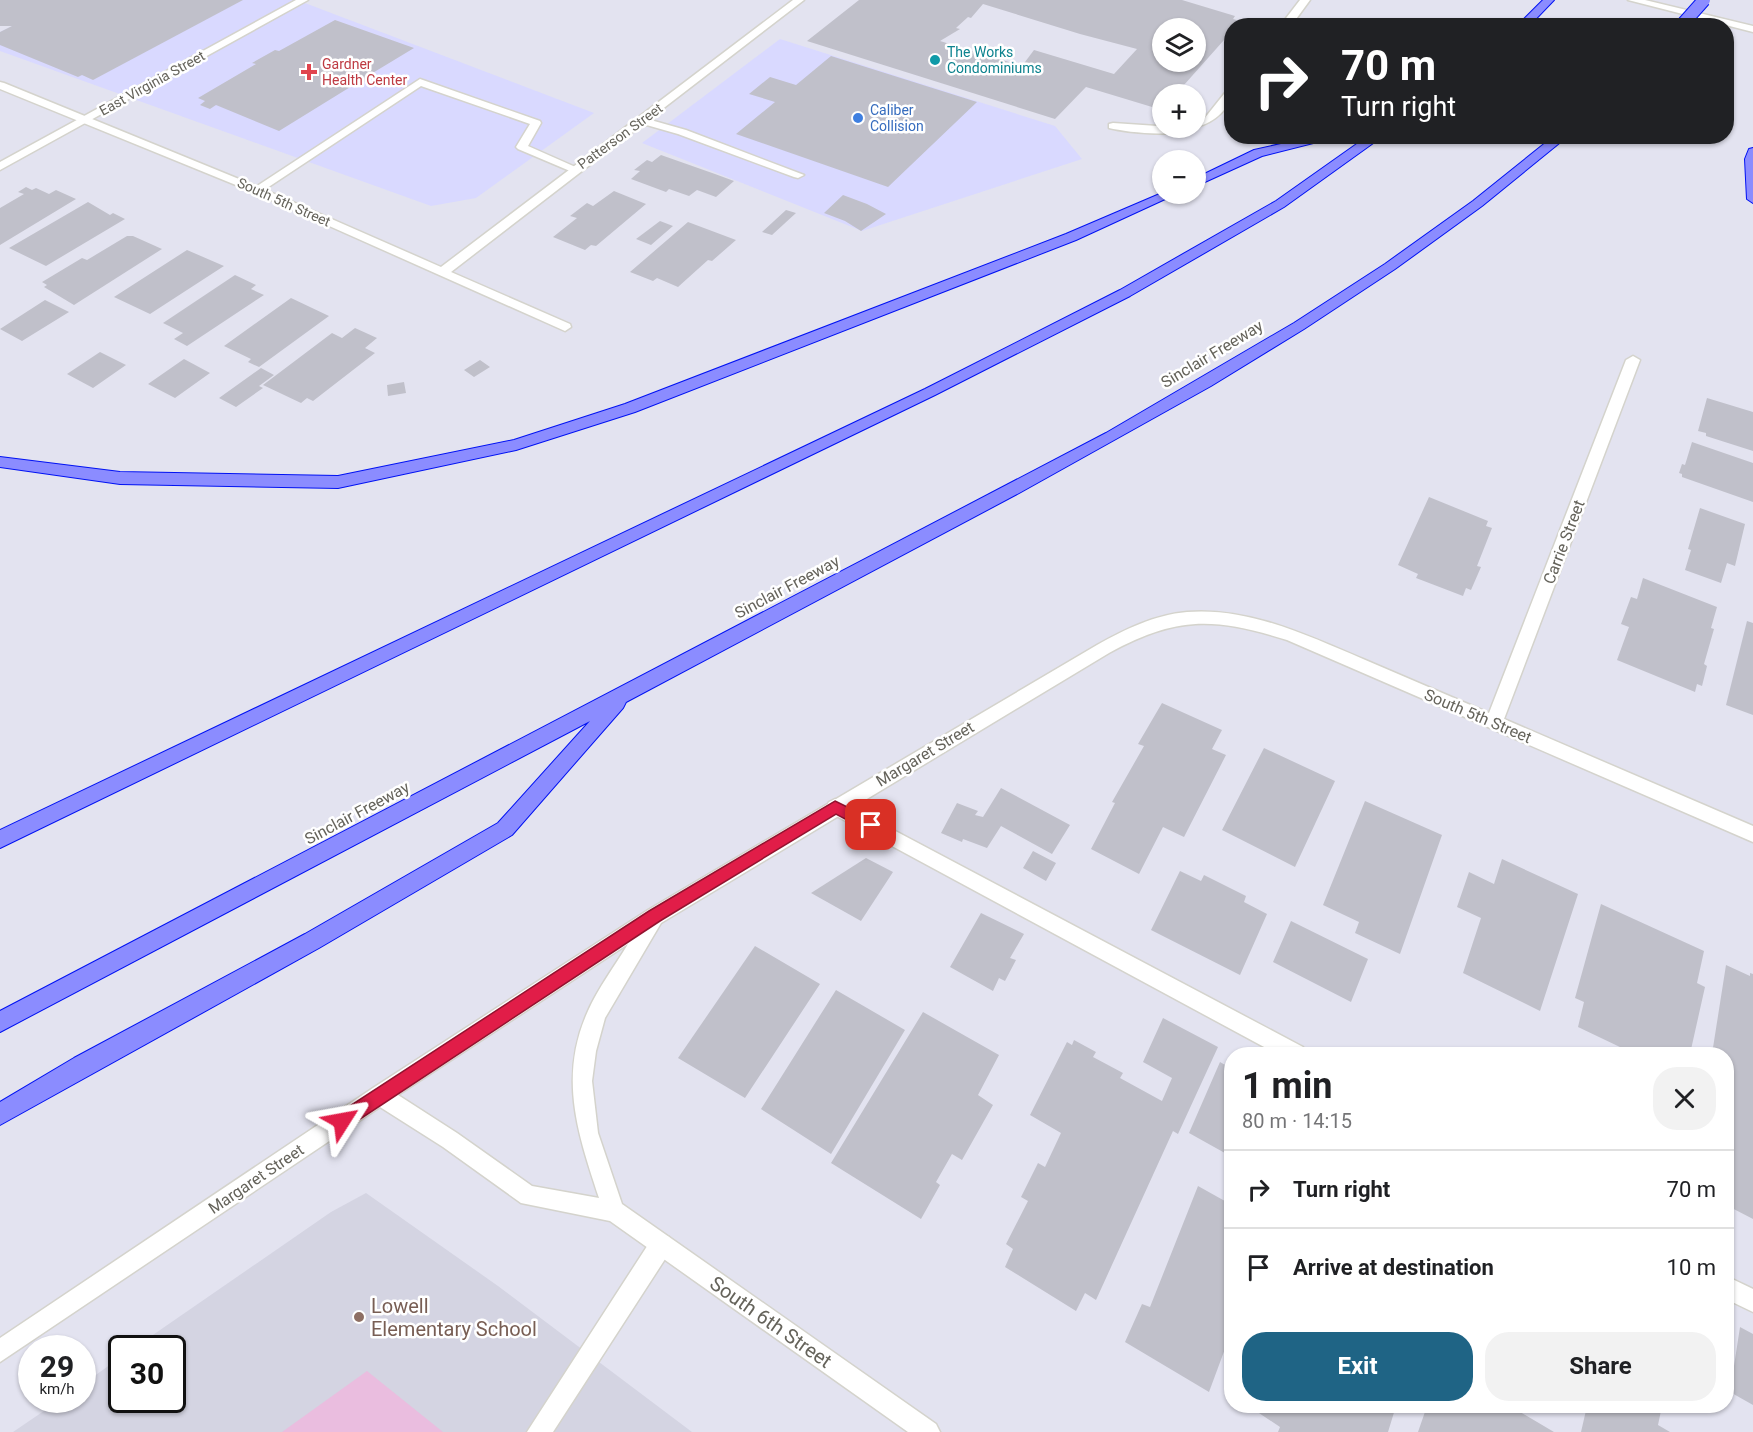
<!DOCTYPE html>
<meta charset="utf-8">
<style>
body{margin:0;font-family:Roboto,sans-serif;background:#f2f2f2;color:#202124;height:100vh;display:flex;flex-direction:column;font-size:22px;white-space:nowrap}
*{box-sizing:border-box;margin:0}
p{font-size:20px;color:#757577}
.icon{flex:none;width:33px;height:33px;fill:none;stroke:currentColor;stroke-width:2;stroke-linecap:round;stroke-linejoin:round}
.map{position:relative;flex:1;overflow:hidden}
.details{position:absolute;left:1224px;top:1047px;width:510px;height:366px;display:flex;flex-direction:column;background:#fff;border-radius:24px;box-shadow:0 2px 4px #0004}
.details>*{flex:none}
.top-card{position:absolute;left:1224px;top:18px;width:510px;height:126px;border-radius:24px;box-shadow:0 2px 4px #0004;background:#202124;color:#fff;overflow:hidden}
.tools{position:absolute;left:1152px;top:18px;display:grid;gap:12px}
.tools a{display:grid;place-items:center;width:54px;height:54px;border-radius:50%;background:#fff;box-shadow:0 2px 4px #0004;font-size:30px}
.speed{position:absolute;left:18px;top:1335px;display:flex;gap:12px;font-size:30px;font-weight:700;text-align:center}
.speed>*{display:grid;place-content:center;width:78px;height:78px;border-radius:50%;background:#fff;box-shadow:0 2px 4px #0004;line-height:1}
.speed small{font-size:15px;font-weight:400}
.speed .limit{border:3px solid #111;border-radius:9px;background:#fff;color:#111}
.pin{position:absolute;display:grid;place-items:center;width:51px;height:51px;color:#fff;margin:-26px;border-radius:12px;box-shadow:0 3px 9px #0006}
.me{position:absolute;width:66px;margin:-33px;rotate:56deg;stroke-linejoin:round;filter:drop-shadow(0 0 4px #0008)}
.turn{display:flex;align-items:center;gap:21px;height:126px;padding:0 18px;font-size:27px}
.turn .icon{width:78px;height:78px;stroke-width:2.5}
.turn b{display:block;font-size:42px;line-height:51px}
.round{display:grid;place-items:center;flex:none;width:63px;height:63px;border-radius:24px;background:#f2f2f2}
.overview{display:flex;align-items:center;justify-content:space-between;height:102px;padding:0 18px}
h1{font-size:36px;font-weight:700;line-height:45px}
.action{display:flex;gap:12px;margin-top:auto;padding:12px 18px}
.action a{flex:1;height:69px;border-radius:24px;background:#1f6485;color:#fff;font-size:24px;font-weight:700;line-height:69px;text-align:center}
.action a+a{background:#f2f2f2;color:#202124}
ul{padding:0;list-style:none}
li{display:flex;align-items:center;gap:18px;height:78px;padding:0 18px;border-top:2px solid #e0e0e0}
li div{flex:1}
li b{display:block;font-size:22px}
li em{font-style:normal}
.map>svg:first-child{display:block}
</style>
<div class="map">
<svg width="1753" height="1432" viewBox="0 0 1753 1432">
<rect width="100%" height="100%" fill="#e3e3f0"/>
<path fill="#d9d9ff" d="M66,0H297L594,113L476,198L431,206L0,51V32Z
M780,39L1055,126L1082,159L862,231L642,143Z"/>
<path fill="#d4d4e2" d="M366,1193L498,1286L692,1432H13L60,1400H82L83,1384L121,1357L122,1400H172V1348H134L331,1212Z"/>
<path fill="#eabddf" d="M367,1371L443,1432H282Z"/>
<path fill="#c0c0ca" fill-rule="evenodd" d="M0,0H243L93,80L82,75L78,77L0,45V32L12,26H0Z
M859,0H1182L1235,16L1233,19L1240,21L1237,26H1232V31L1176,94H1162V110L1086,87L1055,119L807,41ZM983,4L1080,34L1137,49L1114,74L1034,50L1022,66L940,41L960,29L956,28L968,17L971,18ZM1162,28H1196V62H1162Z
M335,20L414,48L371,74L375,76L364,82L360,81L279,131L216,105L210,109L200,105L205,101L198,98L256,64L252,63L275,50L279,51Z
M831,56L977,102L888,187L736,134L775,102L749,94L770,77L796,85Z
M661,155L715,174L734,181L716,197L697,190L689,196L669,189L666,192L631,179L640,171L634,170L647,160L652,162Z
M26,187L32,190L36,188L49,194L56,190L76,199L0,245V208L24,194L18,192Z
M614,191L646,204L596,246L591,245L585,250L553,237L577,218L570,216L587,203L593,206Z
M843,195L867,204L886,214L861,231L845,221L824,213Z
M88,202L110,215L113,213L125,219L46,266L9,248Z
M786,210L796,213L772,235L762,232Z
M660,221L673,226L651,245L636,239Z
M688,222L736,240L712,261L708,260L678,287L657,278L653,281L630,272Z
M127,236H133L162,249L74,305L44,287L47,285L42,282L82,258L87,260Z
M187,250L224,266L150,314L114,297Z
M235,275L256,285L251,289L264,295L187,346L174,339L183,333L163,323Z
M291,298L329,316L259,367L248,362L251,359L224,346Z
M45,300L69,312L22,341L0,329Z
M355,328L377,338L365,348L375,353L313,401L307,398L301,403L263,385L332,333L342,338Z
M100,352L126,365L93,388L67,374Z
M184,359L210,373L175,398L148,384Z
M480,360L490,367L474,377L464,370Z
M261,368L274,375L259,386L263,388L236,407L219,398Z
M404,382L406,393L388,396L387,385Z
M1707,398L1753,412V451L1706,436V433L1698,431Z
M1692,442L1753,463V502L1682,477V474L1679,473L1682,464L1685,465Z
M1429,497L1488,521L1486,526L1492,528L1477,566L1481,567L1471,590L1466,588L1463,596L1416,578L1418,574L1398,565Z
M1700,508L1745,524L1735,566L1727,563L1721,583L1685,570L1691,550L1688,549Z
M1643,578L1717,607L1711,628L1714,629L1704,664L1707,666L1702,686L1697,684L1695,692L1617,660L1629,627L1621,624L1631,597L1637,599Z
M1747,621L1753,623V715L1726,705Z
M1162,703L1222,730L1212,749L1226,755L1184,837L1163,827L1139,874L1091,849L1115,803L1112,802L1144,746L1138,744Z
M1264,748L1335,781L1295,867L1222,830Z
M1001,788L1070,825L1052,854L1001,826L987,848L963,839L962,842L941,833L957,803L978,811L975,815L983,817Z
M1365,801L1442,835L1400,954L1355,933L1359,922L1323,905Z
M1033,851L1056,863L1046,881L1023,868Z
M866,858L893,872L861,921L811,893Z
M1502,859L1578,894L1540,1011L1463,973L1481,918L1457,907L1469,872L1494,884Z
M1180,871L1201,881L1204,875L1246,896L1244,902L1267,914L1240,975L1151,930Z
M1601,904L1704,951L1697,983L1705,987L1690,1054H1621L1622,1048L1578,1027L1584,1002L1575,998Z
M981,913L1024,934L1010,958L1016,960L1005,981L999,978L993,991L950,967Z
M1291,921L1368,959L1351,1002L1273,962Z
M755,946L820,984L745,1098L678,1058Z
M1726,965L1750,976V973L1753,974V1219L1726,1205V1054H1712Z
M836,990L905,1030L831,1154L761,1109Z
M923,1012L999,1055L978,1095L993,1105L962,1160L952,1154L936,1182L940,1185L921,1219L831,1163Z
M1163,1018L1218,1047L1178,1134L1173,1131L1096,1300L1085,1293L1076,1311L1005,1267L1013,1249L1006,1244L1028,1201L1021,1197L1038,1163L1045,1167L1061,1133L1030,1115L1067,1042L1072,1045L1074,1040L1096,1052L1093,1057L1123,1073L1120,1078L1162,1101L1172,1078L1143,1062Z
M1220,1062L1232,1069V1157L1189,1133Z
M1198,1186L1232,1205V1330L1209,1392L1125,1342L1142,1304L1150,1307Z
M1726,1317L1734,1321L1728,1355H1726Z
M1740,1327L1753,1334V1405L1730,1392Z
M1254,1406H1396L1388,1432H1278L1280,1427L1253,1409Z
M1427,1406H1510L1554,1432H1418Z
M1587,1406H1662L1658,1425L1670,1432H1581Z"/>
<g fill="none" stroke-linecap="round" stroke-linejoin="round">
<defs>
<path id="service" d="M420,79L540,121L541,123L528,146L580,169L574,172L570,171L518,149L516,147L530,124L421,86L261,192H253L251,190Z
M640,117L686,130L804,175L798,178L794,177L678,134L636,122L635,120Z
M835,799L1303,1047L1306,1054H1277L829,812L826,807L829,802Z
M661,1234L669,1237L672,1245L669,1253L553,1432H527L653,1237Z
M1726,1276L1753,1289V1312L1726,1299Z"/>
<path id="minor" d="M793,0H804L451,272L570,324L571,327L565,331L253,192L0,89V82L4,83L261,188L441,267Z
M1300,0H1310L1291,26H1280Z
M1232,88C1232,108 1214,123 1196,127V121L1204,119L1228,89Z
M1113,123L1187,128C1174,138 1126,132 1109,128V124Z
M1633,356L1640,360L1504,719L1753,826V842L1287,640C1213,617 1177,616 1109,653L661,923L605,1018L596,1051L592,1081L598,1133L622,1204L936,1424L940,1432H908L610,1221L521,1203L443,1147L380,1107L0,1362V1338L373,1088L648,910L1097,645C1126,629 1154,615 1187,612C1249,607 1308,636 1363,659C1405,677 1447,695 1489,713L1626,360ZM628,944C615,966 598,988 588,1011C558,1077 578,1134 599,1198L532,1186L457,1133L398,1095Z"/>
<path id="tertiary" d="M296,0H308L0,170V162Z
M1628,0H1645L1753,26V32Z"/>
<path id="motorway" d="M1543,0H1554L1529,26H1517Z
M1316,136H1341L1262,156L1196,186V178L1254,150Z
M1368,136H1383L1284,207L1130,296L935,395L0,848V830L925,389L1120,290L1276,201Z
M1554,136H1568L1482,206L1395,269L1304,329L1211,386L1021,492L626,702L623,708L512,835L319,948L0,1125V1102L74,1058L305,934L498,823L590,721L0,1032V1011L1106,433L1294,323L1385,264L1473,201Z
M1753,148V203L1747,199L1745,159L1749,149Z
M1162,193L1176,194L1076,240L635,412L516,450L338,488L120,484L0,467V457L120,472L338,476L514,440L625,404L1066,234Z"/>
</defs>
<use href="#service" stroke="#d4d3cc" stroke-width="3"/>
<use href="#minor" stroke="#d4d3cc" stroke-width="3"/>
<use href="#tertiary" stroke="#d4d3cc" stroke-width="3"/>
<use href="#motorway" stroke="#0012f3" stroke-width="2"/>
<use href="#service" fill="#fff" fill-rule="evenodd"/>
<use href="#minor" fill="#fff" fill-rule="evenodd"/>
<use href="#tertiary" fill="#fff" fill-rule="evenodd"/>
<use href="#motorway" fill="#8b8cff" fill-rule="evenodd"/>
<defs>
<path id="motorway-bridge" d="M1681,26L1704,0"/>
</defs>
<use href="#motorway-bridge" stroke="#0012f3" stroke-width="14" stroke-linecap="butt"/>
<use href="#motorway-bridge" stroke="#8b8cff" stroke-width="12"/>
</g>
<path fill="#e11d48" stroke="#92132f" stroke-width="1.5" d="M835,801L876,821L879,825L876,830L871,832L866,830L836,814L660,921L348,1127L342,1129L336,1127L334,1121L336,1115L649,911Z"/>
<circle fill="#0f9aa8" stroke="#fff" stroke-width="2" cx="935" cy="60" r="6"/>
<path fill="#e0444e" stroke="#fff" stroke-width="2" d="M306 63h6v6h6v6h-6v6h-6v-6h-6v-6h6z"/>
<circle fill="#3f7fe0" stroke="#fff" stroke-width="2" cx="858" cy="118" r="6"/>
<circle fill="#8d6e63" stroke="#fff" stroke-width="2" cx="359" cy="1317" r="6"/>
<g text-anchor="middle" dominant-baseline="central" stroke-width="5" stroke-linejoin="round" paint-order="stroke">
<g font-size="14" fill="#0d838f" stroke="#fff" text-anchor="start">
<text x="947" y="52">The Works<tspan x="947" dy="16">Condominiums</tspan></text>
</g>
<g font-size="14" fill="#be3a42" stroke="#fff" text-anchor="start">
<text x="322" y="64">Gardner<tspan x="322" dy="16">Health Center</tspan></text>
</g>
<g font-size="14" fill="#65635b" stroke="#fff">
<text transform="translate(152 83) rotate(-29)">East Virginia Street</text>
<text transform="translate(620 136) rotate(-36)">Patterson Street</text>
<text transform="translate(284 202) rotate(24)">South 5th Street</text>
</g>
<g font-size="14" fill="#366cbe" stroke="#fff" text-anchor="start">
<text x="870" y="110">Caliber<tspan x="870" dy="16">Collision</tspan></text>
</g>
<g font-size="16" fill="#65635b" stroke="#fff">
<text transform="translate(1212 354) rotate(-31)">Sinclair Freeway</text>
<text transform="translate(1564 542) rotate(-69)">Carrie Street</text>
<text transform="translate(787 587) rotate(-28)">Sinclair Freeway</text>
<text transform="translate(1478 716) rotate(23)">South 5th Street</text>
<text transform="translate(925 754) rotate(-31)">Margaret Street</text>
<text transform="translate(357 813) rotate(-28)">Sinclair Freeway</text>
<text transform="translate(256 1179) rotate(-34)">Margaret Street</text>
</g>
<g font-size="20" fill="#785e54" stroke="#fff" text-anchor="start">
<text x="371" y="1306">Lowell<tspan x="371" dy="23">Elementary School</tspan></text>
</g>
<g font-size="20" fill="#65635b" stroke="#fff">
<text transform="translate(771 1322) rotate(35)">South 6th Street</text>
</g>
</g>
</svg>
<div class="tools">
<a><svg class="icon" aria-label="layers" viewBox="0 0 24 24"><path d="M12 4l9 5-9 5-9-5zM3 14l9 5 9-5"/></svg></a>
<a>+</a>
<a>−</a>
</div>
<div class="speed"><div>29<small>km/h</small></div><div class="limit">30</div></div>
<div class="pin" style="left:871px;top:825px;background:#d93025"><svg class="icon" aria-label="arrive" viewBox="0 0 24 24"><path d="M6 21V4h12l-3 4 3 4H6"/></svg></div>
<svg class="me" style="left:342px;top:1121px" viewBox="-20 -20 40 40"><path d="M0-17L14 15 0 8-14 15z" fill="#e11d48" stroke="#fff" stroke-width="4"/></svg>
<div class="top-card">
<div class="turn"><svg class="icon" aria-label="right" viewBox="0 0 24 24"><path d="M7 20v-9h11M14 6l5 5-5 5"/></svg><div><b>70 m</b>Turn right</div></div>
</div>
<section class="details">
<div class="overview"><div><h1>1 min</h1><p>80 m · 14:15</p></div><a class="round"><svg class="icon" aria-label="close" viewBox="0 0 24 24"><path d="M6 6l12 12M18 6L6 18"/></svg></a></div>
<ul>
<li><svg class="icon" aria-label="right" viewBox="0 0 24 24"><path d="M7 20v-9h11M14 6l5 5-5 5"/></svg><div><b>Turn right</b></div><em>70 m</em></li>
<li><svg class="icon" aria-label="arrive" viewBox="0 0 24 24"><path d="M6 21V4h12l-3 4 3 4H6"/></svg><div><b>Arrive at destination</b></div><em>10 m</em></li>
</ul>
<div class="action"><a>Exit</a><a>Share</a></div>
</section>
</div>
